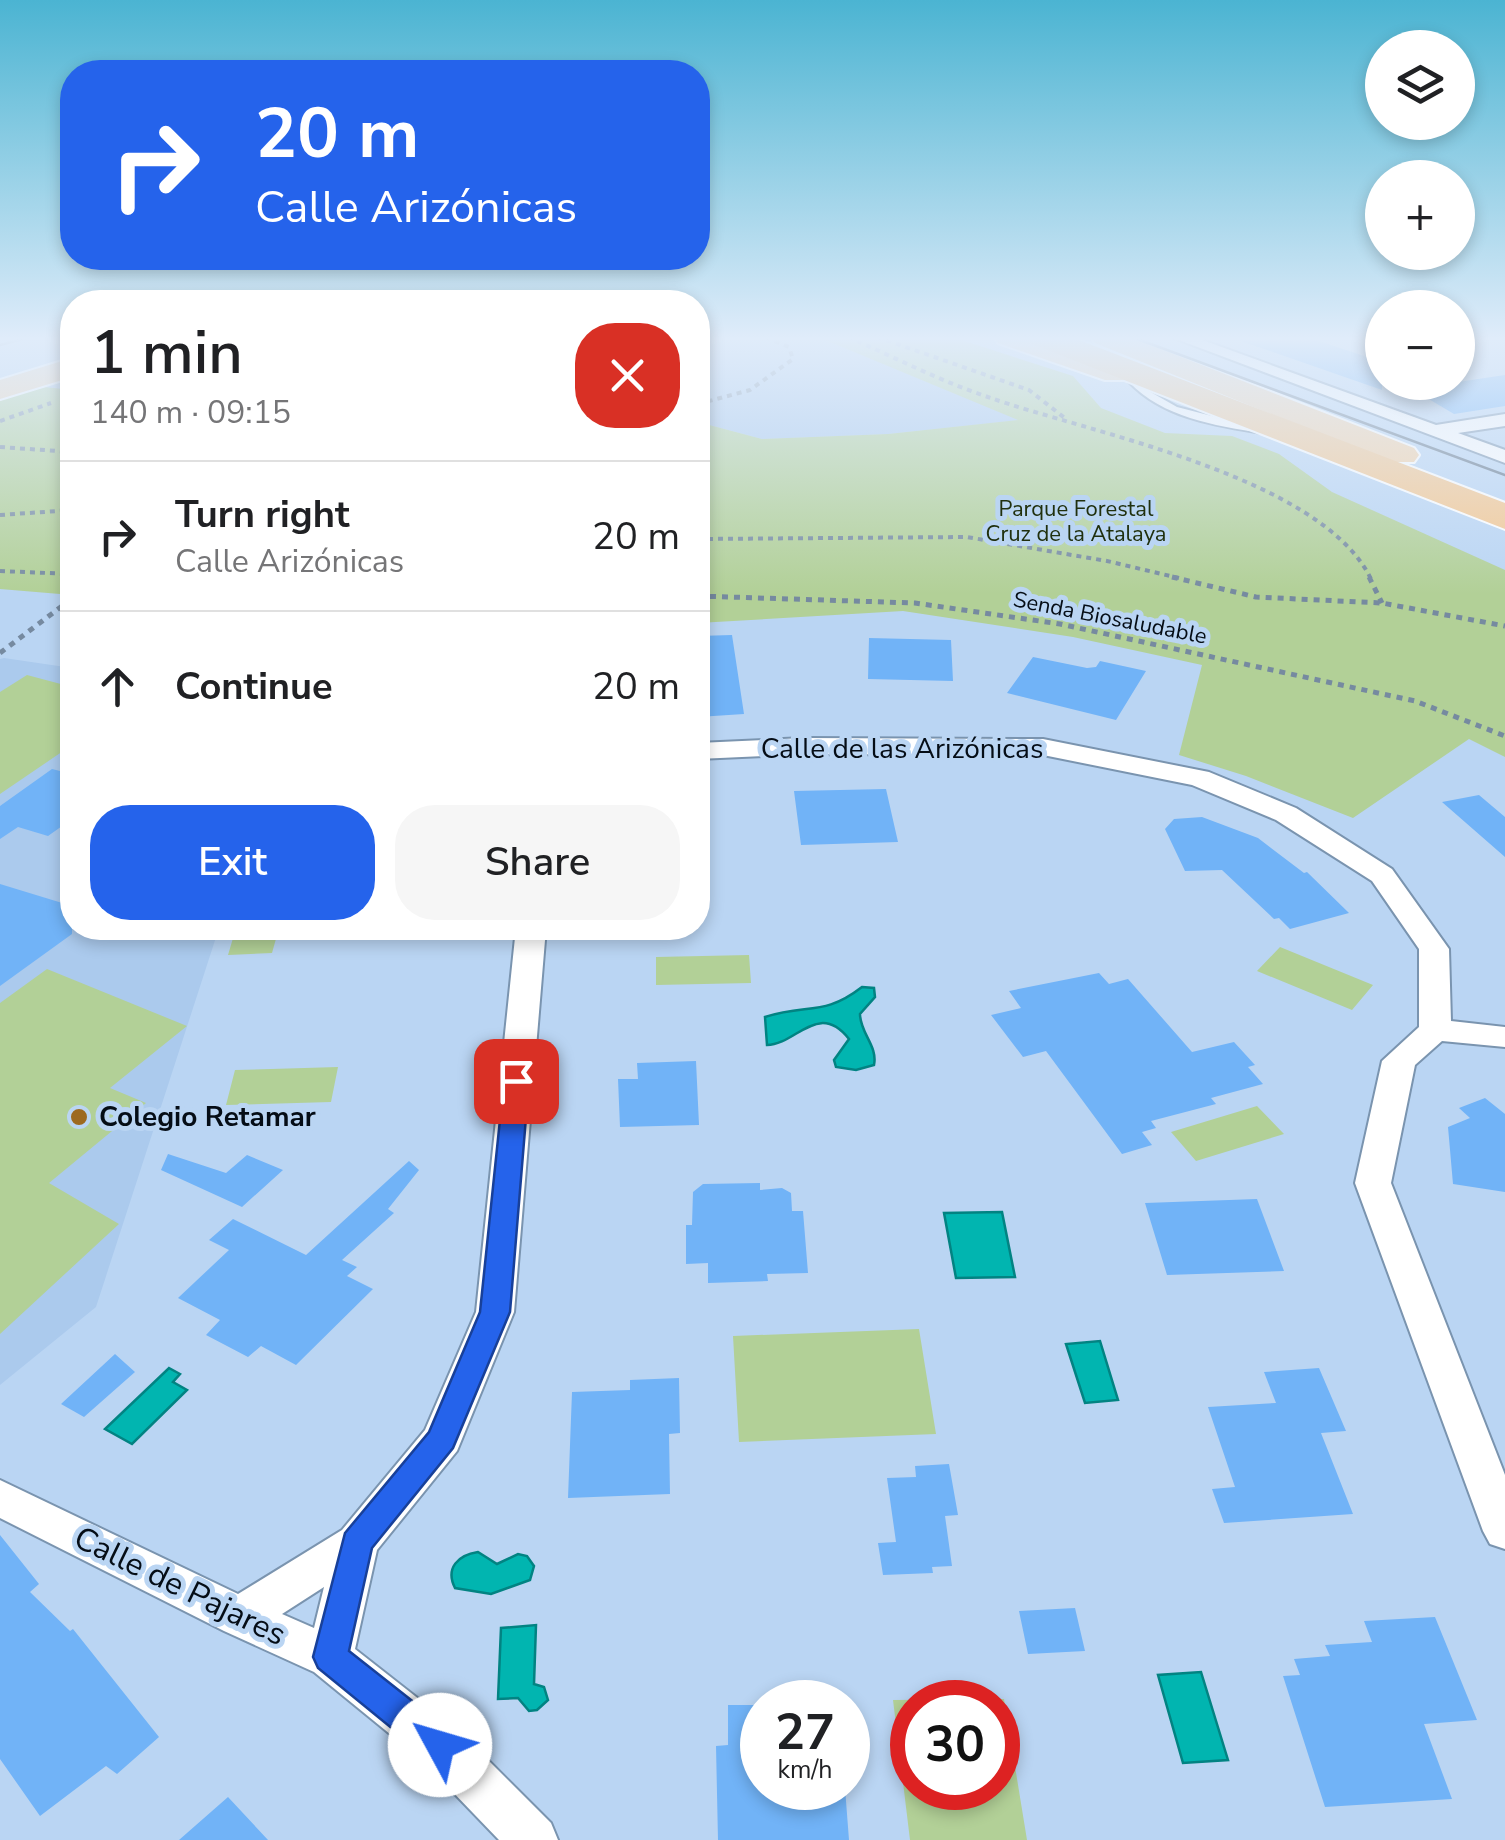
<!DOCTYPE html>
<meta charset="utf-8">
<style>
body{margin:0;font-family:"Nunito Sans",sans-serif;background:#f6f6f6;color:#202124;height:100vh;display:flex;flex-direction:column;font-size:38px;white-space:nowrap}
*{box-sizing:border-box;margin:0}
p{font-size:32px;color:#757577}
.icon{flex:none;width:55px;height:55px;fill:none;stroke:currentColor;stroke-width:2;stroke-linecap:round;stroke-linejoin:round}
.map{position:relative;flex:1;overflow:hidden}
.side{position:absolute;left:60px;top:290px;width:650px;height:650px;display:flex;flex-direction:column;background:#fff;border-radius:40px;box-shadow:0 5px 15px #0003}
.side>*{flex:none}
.hud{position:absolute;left:60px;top:60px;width:650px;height:210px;border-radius:40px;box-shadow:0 5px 15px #0003;background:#2563eb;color:#fff;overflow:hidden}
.tools{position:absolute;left:1365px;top:30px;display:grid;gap:20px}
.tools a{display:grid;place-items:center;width:110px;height:110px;border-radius:50%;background:#fff;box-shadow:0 5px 15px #0003;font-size:50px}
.speed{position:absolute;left:740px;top:1680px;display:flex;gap:20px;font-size:50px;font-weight:700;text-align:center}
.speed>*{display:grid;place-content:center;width:130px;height:130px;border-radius:50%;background:#fff;box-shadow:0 5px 15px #0003;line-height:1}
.speed small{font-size:25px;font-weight:400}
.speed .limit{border:15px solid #d22;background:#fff;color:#111}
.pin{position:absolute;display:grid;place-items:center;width:85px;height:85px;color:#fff;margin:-42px;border-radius:20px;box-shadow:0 5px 15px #0006}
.me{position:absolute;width:110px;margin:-55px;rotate:309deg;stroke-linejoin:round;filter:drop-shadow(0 0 8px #0008)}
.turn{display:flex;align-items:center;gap:35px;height:210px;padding:0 30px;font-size:45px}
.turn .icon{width:130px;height:130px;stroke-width:2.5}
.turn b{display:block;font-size:70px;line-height:85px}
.round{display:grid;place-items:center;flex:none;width:105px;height:105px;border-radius:40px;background:#f6f6f6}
.overview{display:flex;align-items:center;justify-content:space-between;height:170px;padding:0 30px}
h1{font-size:60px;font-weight:600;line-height:75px}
.cta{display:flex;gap:20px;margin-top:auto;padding:20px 30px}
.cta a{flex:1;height:115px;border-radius:40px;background:#2563eb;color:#fff;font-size:40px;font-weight:600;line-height:115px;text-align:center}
.cta a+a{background:#f6f6f6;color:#202124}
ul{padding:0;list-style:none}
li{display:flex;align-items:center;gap:30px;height:150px;padding:0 30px;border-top:2px solid #e0e0e0}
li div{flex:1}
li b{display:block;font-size:38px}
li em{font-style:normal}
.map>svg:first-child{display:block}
</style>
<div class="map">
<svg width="1505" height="1840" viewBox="0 0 1505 1840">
<rect width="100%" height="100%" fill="#bad5f3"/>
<path fill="#abcaed" d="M698,337H818L1020,420L888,434L762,439L698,422Z
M4,658L72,668V928H219L96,1307L0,1385V659Z"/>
<path fill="#b2d097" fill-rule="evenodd" d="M818,337H952L1073,376L1101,408L1165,433L1232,436L1279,454L1332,492L1505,570V757L1469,739L1353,818L1246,776L1179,755L1202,665L1073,637L903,611L698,623V422L762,439L888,434L1018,420Z
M35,386L72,390V595L0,589V396Z
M27,675L72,687V745L0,794V692Z
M236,928H279L272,953L228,955Z
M1280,947L1373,985L1352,1010L1257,971Z
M749,955L751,983L656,985V957Z
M47,969L187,1026L110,1088L146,1103L49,1183L119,1224L0,1334V1003Z
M338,1067L331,1102L226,1105L235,1070Z
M1257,1106L1284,1134L1196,1161L1171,1132Z
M919,1329L936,1434L739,1442L733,1336Z
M1004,1699L1027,1840H910L893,1700ZM912,1702H998V1788H912Z"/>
<path fill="#01b5b0" stroke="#028382" stroke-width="2.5" d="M862,987L874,988L875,997L860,1014C860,1033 878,1046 874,1065L856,1070L836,1067L834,1060L849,1039C818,1000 796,1045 767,1045L765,1017C808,1003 823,1017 862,987Z
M1002,1212L1015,1277L956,1278L944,1213Z
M1100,1341L1118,1400L1085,1403L1066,1344Z
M169,1368L180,1374L173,1382L187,1390L132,1444L105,1429Z
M478,1552L497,1564L518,1554L527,1556L534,1566L530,1580L491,1594L455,1588C445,1568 458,1555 478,1552Z
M536,1625L534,1684L544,1687L548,1700L537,1710L529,1711L518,1698L498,1699L501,1628Z
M1201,1672L1228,1760L1183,1763L1158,1675Z"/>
<path fill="#71b3f7" d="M1242,337H1307L1382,362V390L1241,341Z
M1505,375V406L1454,414L1400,382H1458Z
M732,635L744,714L698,717V636Z
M869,638L951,640L953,681L868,679Z
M1033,657L1087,668L1096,667L1100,661L1146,671L1116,720L1007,693Z
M52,769L72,774V819L48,836L18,827L0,839V806Z
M886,789L898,842L801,845L794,791Z
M1479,795L1505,817V857L1442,802Z
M1202,817L1258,838L1304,873L1307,872L1349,913L1290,929L1279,918L1274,919L1222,870L1185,871L1165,829L1174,819Z
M0,884L72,906V934L0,986Z
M1099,973L1109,984L1128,979L1192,1052L1234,1042L1255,1065L1248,1067L1263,1084L1211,1098L1216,1104L1151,1121L1156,1128L1142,1132L1152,1145L1122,1154L1046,1051L1023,1057L991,1015L1021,1008L1009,991Z
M696,1061L699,1125L620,1127L618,1079H638L637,1063Z
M1485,1098L1505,1114V1192L1453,1184L1448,1127L1470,1118L1459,1108Z
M168,1154L226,1173L247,1155L283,1170L242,1207L161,1170Z
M409,1161L419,1170L388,1209L394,1213L342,1260L357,1267L347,1276L373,1289L296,1365L261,1346L248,1357L206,1335L220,1320L178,1298L229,1250L209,1240L233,1219L306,1255Z
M760,1183V1190L782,1188L791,1193L792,1211H803L808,1273L767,1274L768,1281L708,1283V1263L686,1264V1225H692L693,1192L703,1184Z
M1257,1199L1284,1271L1167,1275L1145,1203Z
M115,1354L135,1372L84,1417L61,1404Z
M1319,1368L1346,1431L1321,1433L1353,1514L1224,1523L1212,1489L1235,1487L1208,1407L1276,1403L1264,1372Z
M679,1378L680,1433L669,1434L670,1494L568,1498L572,1392L630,1390V1380Z
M949,1464L958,1515L945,1516L952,1566L932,1567L933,1573L883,1575L878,1543L896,1542L887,1478L916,1477L915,1466Z
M0,1535L39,1584L30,1592L70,1631L73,1629L159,1737L117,1774L106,1766L40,1816L0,1759Z
M1075,1608L1085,1651L1028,1654L1019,1611Z
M1435,1617L1477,1720L1424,1724L1452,1799L1325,1807L1283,1676L1300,1675L1294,1659L1330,1656L1325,1645L1372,1642L1364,1621Z
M728,1705H762V1788H845L849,1840H718L716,1746L728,1745Z
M228,1797L268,1840H179Z"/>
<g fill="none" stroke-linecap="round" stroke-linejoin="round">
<defs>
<path id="service" d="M1129,378H1135L1147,390L1177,407L1266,430L1261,433C1213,425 1164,418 1129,382Z"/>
<path id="minor" d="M1171,337H1194L1436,425L1505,414V426L1458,433L1505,450V463Z
M804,738L1043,739L1209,772L1296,808L1392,869L1449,949L1451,1021L1505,1027V1047L1442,1041L1415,1065L1391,1183L1505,1475V1549L1490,1544L1483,1531L1355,1183L1382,1061L1419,1027V949L1372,881L1276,820L1192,785L1043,755L804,754L698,759V743Z
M516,928H546L514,1312L457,1451L377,1550L355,1649L457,1729L551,1823L558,1840H499L423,1761L314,1672L224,1631L0,1518V1480L238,1594L342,1530L425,1430L476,1312ZM324,1587L314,1628L282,1614Z"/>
<path id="trunk" d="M994,337H1035L1127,368L1131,374L1127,380H1105L998,343Z
M1091,337H1130L1414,448L1419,455L1414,462H1390L1095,343Z
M72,358V377L0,399V380Z"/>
<path id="motorway" d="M1027,337H1071L1505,503V529L1032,344Z"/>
</defs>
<use href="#service" stroke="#7a94af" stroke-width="4"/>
<use href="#minor" stroke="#7a94af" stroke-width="4"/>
<use href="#trunk" stroke="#fff" stroke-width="4"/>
<use href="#motorway" stroke="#fff" stroke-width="4"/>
<path stroke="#768aa0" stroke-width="4" stroke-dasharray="5 5" stroke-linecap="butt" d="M848,337C894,357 940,381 988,397C1089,433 1321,476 1371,579
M877,337L1029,390L1066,419
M698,404L750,390L793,359L789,347L765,337
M0,421L51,403
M0,447L72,452
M0,515L72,510
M698,539L967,537L1107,561L1183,579
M0,571L72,574"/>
<path stroke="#768aa0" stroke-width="5" stroke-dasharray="6 6" stroke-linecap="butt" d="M1172,577L1256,597L1382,603L1505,626
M1369,577L1382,603
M698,596L915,603L1060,624L1415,701L1505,736
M0,653L70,600"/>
<use href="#service" fill="#fff" fill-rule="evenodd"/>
<use href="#minor" fill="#fff" fill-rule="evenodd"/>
<use href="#trunk" fill="#f7d3a8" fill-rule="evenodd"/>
<use href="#motorway" fill="#f5c892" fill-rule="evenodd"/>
<path stroke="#677a8e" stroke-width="2.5" d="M1132,337L1505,475
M0,345L30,337"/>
</g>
<linearGradient id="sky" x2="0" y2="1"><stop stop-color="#4bb4d2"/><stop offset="0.57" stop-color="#e0ecfa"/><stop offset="1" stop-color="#e0ecfa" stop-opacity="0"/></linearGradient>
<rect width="1505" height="594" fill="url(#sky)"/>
<path fill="#2563eb" stroke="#184099" stroke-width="2.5" d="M516,1073L529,1081L510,1312L453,1448L372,1548L349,1651L453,1733L458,1745L453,1757L440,1762L427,1757L318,1668L313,1657L345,1533L429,1432L480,1312L504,1081Z"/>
<circle fill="#9d6920" stroke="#bad5f3" stroke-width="4" cx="79" cy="1117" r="10"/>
<g text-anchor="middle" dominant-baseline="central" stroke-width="10" stroke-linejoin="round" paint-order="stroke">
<g font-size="22" fill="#20300e" stroke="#bad5f3">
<text x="1076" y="509">Parque Forestal<tspan x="1076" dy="25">Cruz de la Atalaya</tspan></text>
</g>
<g font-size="22" fill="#050d16" stroke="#bad5f3">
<text transform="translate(1110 618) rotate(11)">Senda Biosaludable</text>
</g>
<g font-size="28" fill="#050d16" stroke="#bad5f3">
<text x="902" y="749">Calle de las Arizónicas</text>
</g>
<g font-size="28" font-weight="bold" fill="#050d16" stroke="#bad5f3" text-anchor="start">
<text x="99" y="1117">Colegio Retamar</text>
</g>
<g font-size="32" fill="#050d16" stroke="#bad5f3">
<text transform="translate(180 1586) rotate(26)">Calle de Pajares</text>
</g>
</g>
</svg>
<div class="tools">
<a><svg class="icon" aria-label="layers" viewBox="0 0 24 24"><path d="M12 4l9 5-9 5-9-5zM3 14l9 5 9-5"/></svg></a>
<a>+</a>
<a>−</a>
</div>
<div class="speed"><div>27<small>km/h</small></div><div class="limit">30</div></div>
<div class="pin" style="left:516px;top:1081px;background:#d93025"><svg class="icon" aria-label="arrive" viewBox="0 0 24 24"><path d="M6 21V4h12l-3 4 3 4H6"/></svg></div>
<svg class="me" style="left:440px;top:1745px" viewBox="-20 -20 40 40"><circle r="19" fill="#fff"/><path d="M0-13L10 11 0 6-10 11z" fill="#2563eb"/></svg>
<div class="hud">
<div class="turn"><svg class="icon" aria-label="right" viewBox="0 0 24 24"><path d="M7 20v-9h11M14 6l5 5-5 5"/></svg><div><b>20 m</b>Calle Arizónicas</div></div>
</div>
<section class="side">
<div class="overview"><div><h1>1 min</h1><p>140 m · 09:15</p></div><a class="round" style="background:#d93025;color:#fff"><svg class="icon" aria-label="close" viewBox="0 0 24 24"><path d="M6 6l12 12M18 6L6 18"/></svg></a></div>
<ul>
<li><svg class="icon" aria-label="right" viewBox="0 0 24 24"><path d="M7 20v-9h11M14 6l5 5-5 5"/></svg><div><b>Turn right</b><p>Calle Arizónicas</p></div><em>20 m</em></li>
<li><svg class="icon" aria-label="ahead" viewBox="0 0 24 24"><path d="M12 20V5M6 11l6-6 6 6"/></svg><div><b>Continue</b></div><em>20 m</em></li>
</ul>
<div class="cta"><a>Exit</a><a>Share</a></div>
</section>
</div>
